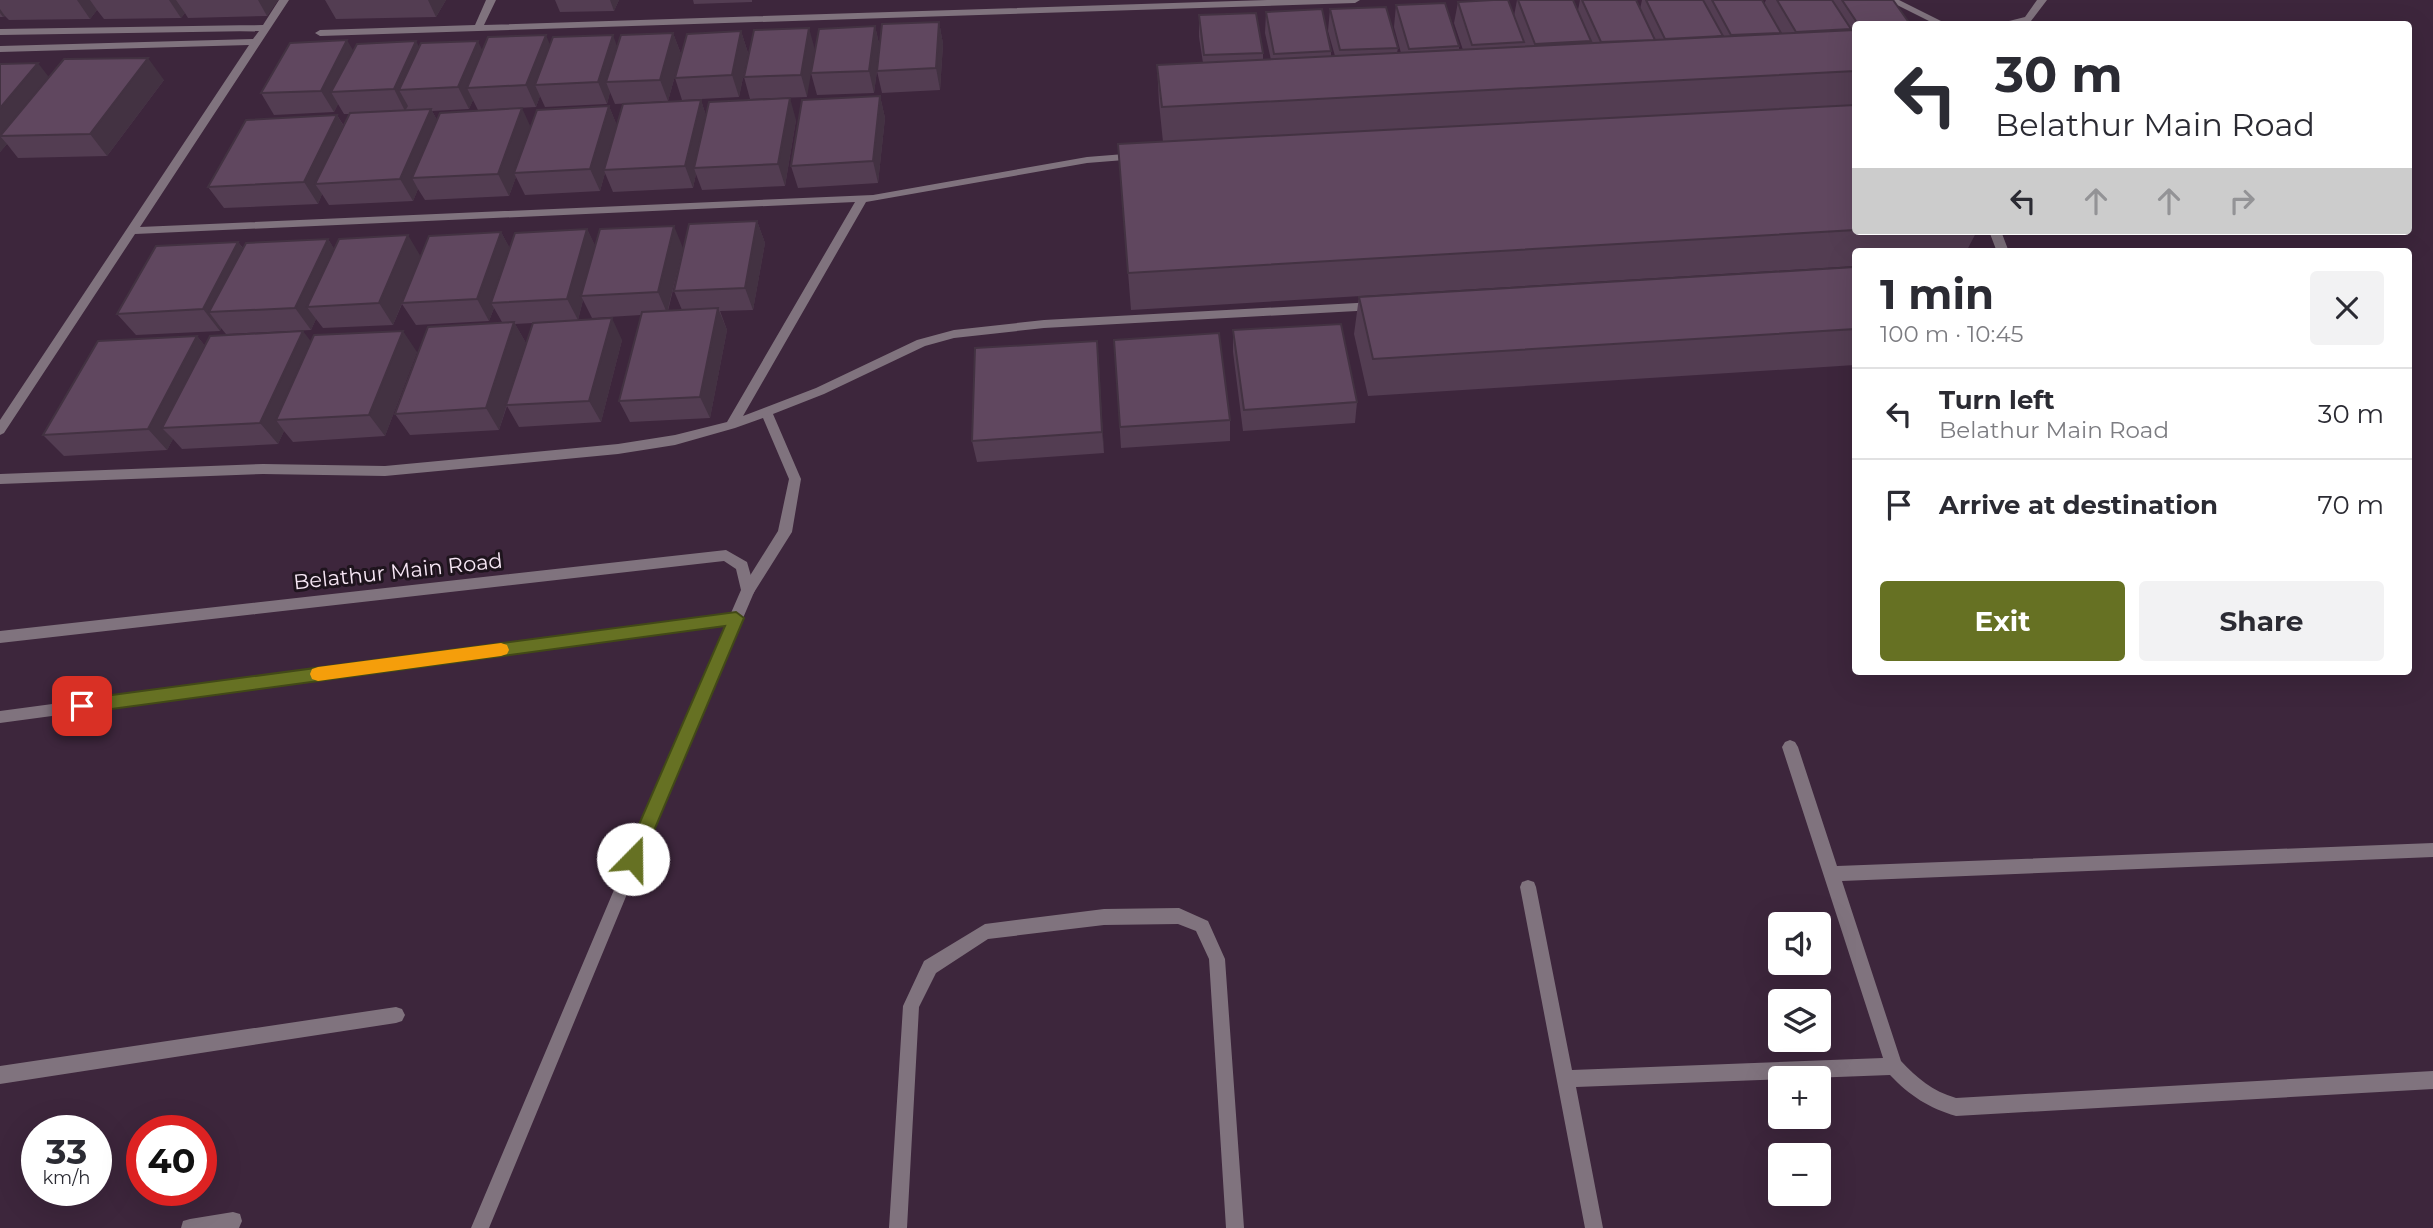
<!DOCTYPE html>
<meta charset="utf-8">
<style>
body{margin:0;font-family:Montserrat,sans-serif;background:#f2f2f3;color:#2b2b33;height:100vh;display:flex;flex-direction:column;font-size:26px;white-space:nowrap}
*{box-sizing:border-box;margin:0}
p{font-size:23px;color:#7c7c81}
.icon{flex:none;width:38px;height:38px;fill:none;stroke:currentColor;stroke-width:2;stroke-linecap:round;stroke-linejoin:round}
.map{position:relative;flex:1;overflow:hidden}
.drawer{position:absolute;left:1852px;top:248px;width:560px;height:427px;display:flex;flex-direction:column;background:#fff;border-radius:7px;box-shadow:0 7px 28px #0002}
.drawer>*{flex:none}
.hud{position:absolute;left:1852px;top:21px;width:560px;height:214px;border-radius:7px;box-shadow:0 7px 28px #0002;background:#fff;color:#2b2b33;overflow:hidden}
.fabs{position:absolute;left:1768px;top:912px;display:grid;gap:14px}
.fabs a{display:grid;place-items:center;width:63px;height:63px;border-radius:7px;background:#fff;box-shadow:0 7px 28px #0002;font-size:35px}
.speed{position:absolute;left:21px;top:1115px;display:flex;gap:14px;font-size:35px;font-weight:700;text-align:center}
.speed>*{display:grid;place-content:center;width:91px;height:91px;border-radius:50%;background:#fff;box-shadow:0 7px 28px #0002;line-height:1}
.speed small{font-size:18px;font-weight:400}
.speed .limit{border:10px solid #d22;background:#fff;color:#111}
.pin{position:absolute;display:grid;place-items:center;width:60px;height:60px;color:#fff;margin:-30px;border-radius:14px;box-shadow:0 4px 10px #0006}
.me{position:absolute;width:77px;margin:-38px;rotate:22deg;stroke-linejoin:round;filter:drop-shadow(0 0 5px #0008)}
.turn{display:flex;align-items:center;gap:24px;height:147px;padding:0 28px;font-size:32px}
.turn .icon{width:91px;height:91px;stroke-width:2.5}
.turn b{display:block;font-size:49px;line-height:60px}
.lanes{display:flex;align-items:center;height:66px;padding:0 28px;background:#0003;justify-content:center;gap:35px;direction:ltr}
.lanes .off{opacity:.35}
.round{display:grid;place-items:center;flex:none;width:74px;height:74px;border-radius:7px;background:#f2f2f3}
.overview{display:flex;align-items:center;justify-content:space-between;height:119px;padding:0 28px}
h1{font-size:42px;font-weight:700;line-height:52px}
.action{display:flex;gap:14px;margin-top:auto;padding:14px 28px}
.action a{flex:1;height:80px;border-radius:7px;background:#667123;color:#fff;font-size:28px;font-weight:700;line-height:80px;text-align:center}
.action a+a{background:#f2f2f3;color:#2b2b33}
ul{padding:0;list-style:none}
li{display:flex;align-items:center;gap:21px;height:91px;padding:0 28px;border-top:2px solid #e1e1e2}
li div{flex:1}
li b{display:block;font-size:26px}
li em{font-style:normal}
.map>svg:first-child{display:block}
</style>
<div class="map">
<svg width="2433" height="1228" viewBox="0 0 2433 1228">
<rect width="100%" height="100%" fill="#3d263c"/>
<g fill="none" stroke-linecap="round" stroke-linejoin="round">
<path fill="#80737e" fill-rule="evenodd" d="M1887,0H1899L1947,24H1935Z
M2037,0H2047L2031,21L2004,24L2005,22L2025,17Z
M396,1007L402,1009L405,1015L402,1021L396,1023L0,1084V1066Z
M233,1212L240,1214L242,1221L239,1228H181L183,1221L190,1219Z"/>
<path fill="#80737e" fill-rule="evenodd" d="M279,0H289L140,227L873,195L1087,157L1137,153L1142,156L1137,159L1087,163L866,202L743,416L816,388L917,340L954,330L1044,320L1375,302L1381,306L1375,310L1044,328L954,338L925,346L824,394L773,414L801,479L792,532L753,594H743L741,590L778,531L789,479L763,418L735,428L675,445L618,454L385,476L263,474L0,484V474L263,464L385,466L618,444L675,435L727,422L855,202L135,234L4,433L0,435V420L249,45L0,52V46L253,39L259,31L0,35V29L263,25Z
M486,0H496L484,25L1267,0H1360L1355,3L320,36L315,33L320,30L475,25Z
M1989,231H2001L2009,252H1997Z
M1790,740L1795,742L1798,747L1837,866L2433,843V857L1842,881L1901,1061C1917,1078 1932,1091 1956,1098L2433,1071V1089L1956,1116C1929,1108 1910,1096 1890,1075L1576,1087L1603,1228H1585L1520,887L1522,882L1528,880L1534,882L1536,887L1572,1070L1883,1058L1782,747L1785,742Z
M1179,908L1208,921L1225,959L1244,1228H1226L1209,959L1196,931L1178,924L1104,925L988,939L936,973L919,1007L907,1228H889L903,1006L924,961L985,924L1104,909Z"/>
<path fill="#80737e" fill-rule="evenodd" d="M726,550L747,562L755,590L682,761L489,1228H471L726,625L0,723V711L731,613L741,590L736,569L724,561L0,643V631Z"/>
</g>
<path fill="#533d52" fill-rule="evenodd" d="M0,0H278L267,16L188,18L185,13L181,18L104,19L97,10L90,19L9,20L5,16L3,17H0Z
M325,0H446L436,17L336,19Z
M555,0H619L614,11L560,12Z
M693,0H752V2L694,4Z
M1517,0L1578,10L1580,0H1636L1640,9L1642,0H1762L1764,4L1766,0H1893L1910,24H1855V231H1977L1966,252H1855V266L1131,310L1118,144L1163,142L1159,103L1157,65L1203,63L1199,37V15L1263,53V60H1271L1265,33L1266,12L1331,51V57L1335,56L1328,31L1330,9L1398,48L1397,53H1401L1394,27L1396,5L1459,46V50H1463L1454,23L1458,2L1514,16Z
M939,22L943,44L940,90L882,93L877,71Z
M875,26L880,48L874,93L817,95L811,73Z
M809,28L807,97L750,99L744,77Z
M741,31L748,53L739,97L682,100L675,78Z
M673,33L681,54L668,101L615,104L610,92L607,104L545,107L540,96L536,107L478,110L473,100L469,109L432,111L437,120L531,127L609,106L617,126L701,100L706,116L796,120L785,186L702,190L696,174L693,188L613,192L605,173L600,191L525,195L516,177L509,196L425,200L418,189L413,201L329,205L322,194L318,204L224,208L208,187L337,115L344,126L350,114H344L338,104L334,112L274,115L261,93L353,51L419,47L483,50L550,46L618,47Z
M0,64L49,77L164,80L107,156L18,158L7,144L0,152Z
M880,96L885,118L878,183L798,188L791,166Z
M757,221L765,243L753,310L720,311L727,330L710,418L630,422L619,401L641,315L592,318L583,300L578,320L622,340L601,422L519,427L507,406L499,430L410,435L395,414L502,322L494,308L489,321L416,325L402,304L393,325L323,328L316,319L311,330L226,334L221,328L220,331L136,335L117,314L238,242L243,248L328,239L334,249L421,257L501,232L510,249L587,229L595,246L683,248L668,311L682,310L674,291ZM533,323L526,343L515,324Z
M1855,267V365L1368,396L1354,334L1359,297Z
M1233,330L1357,402L1355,423L1243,431L1233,352Z
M197,336L205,346L311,342L417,352L385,436L293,442L284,431L278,444L182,449L173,439L167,450L64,456L43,435Z
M1114,340L1230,420V441L1121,448Z
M1097,341L1104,453L977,462L972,441Z"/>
<path fill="#433242" d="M77,0H90L97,10L90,19Z
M169,0H176L185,13L181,18Z
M258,0H278L267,16Z
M428,0H446L436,17Z
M610,0H619L614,11Z
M0,9L5,16L3,17L0,13Z
M939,22L943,44L940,90L936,68Z
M875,26L880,48L874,93L869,71Z
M809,28L815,50L807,97L801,75Z
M741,31L748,53L739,97L732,75Z
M673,33L681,54L668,101L660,80Z
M546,35L555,57L535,85L540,96L536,107L526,85Z
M613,35L621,57L606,82L610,92L607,104L598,82Z
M347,40L360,62L331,92L338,104L334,112L321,91Z
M416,41L428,63L399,90L408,106L405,111L394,89Z
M478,41L488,63L467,88L473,100L469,109L458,87Z
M148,58L164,80L107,156L90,134Z
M38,63L55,85L0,136V108Z
M880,96L885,118L878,183L873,161Z
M790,98L796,120L785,186L778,164Z
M701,100L708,122L694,168L696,174L693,188L685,166Z
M609,106L618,128L604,170L605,173L600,191L590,169Z
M522,108L532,130L514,173L516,177L509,196L498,174Z
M431,109L443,131L412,178L418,189L413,201L400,179Z
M337,115L350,137L315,184L322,194L318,204L304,182Z
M0,136L7,144L0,152Z
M757,221L765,243L753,310L745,288Z
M674,226L683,248L667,313L658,292Z
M587,229L598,251L581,296L583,300L578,320L567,299Z
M501,232L513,254L491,303L494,308L489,321L477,299Z
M408,235L421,257L393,325L379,303Z
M328,239L342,261L307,307L316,319L311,330L295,308Z
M238,242L254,263L209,312L221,328L220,331L203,309Z
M718,308L727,330L710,418L700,397Z
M612,318L622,340L601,422L589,401Z
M514,322L526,343L499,430L486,408Z
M303,331L319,352L276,420L284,431L278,444L260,423Z
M403,331L417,352L385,436L369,415Z
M197,336L214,357L162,428L173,439L167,450L148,429Z
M1097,341L1099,362L1104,453L1102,432Z"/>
<path fill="#60475f" stroke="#433242" stroke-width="2" d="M1493,0H1508L1524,42L1472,45L1458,2Z
M1518,0H1573L1591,41L1535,44Z
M1582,0H1636L1655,40L1601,42Z
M1646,0H1703L1723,36L1665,39Z
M1712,0H1762L1781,33L1731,35Z
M1777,0H1832L1851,29L1796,32Z
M1842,0H1893L1910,24H1858Z
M1445,3L1459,46L1409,49L1396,5Z
M1386,7L1398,48L1340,50L1330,9Z
M1322,9L1331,51L1274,54L1266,12Z
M1256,13L1263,53L1204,55L1199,15Z
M939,22L936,68L877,71L882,24Z
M875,26L869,71L811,73L819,29Z
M809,28L801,75L744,77L754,30Z
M1855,30V71L1162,107L1157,65Z
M741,31L732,75L675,78L687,34Z
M673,33L660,80L606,82L621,35Z
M546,35L526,85L467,88L488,37Z
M613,35L598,82L535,85L553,37Z
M347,40L321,91L261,93L290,43Z
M416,41L394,89L331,92L357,44Z
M478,41L458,87L399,90L421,43Z
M148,58L90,134L0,136L64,59Z
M38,63L0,108V64Z
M880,96L873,161L791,166L802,100Z
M790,98L778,164L694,168L709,102Z
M701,100L685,166L604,170L623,104Z
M1855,105V230L1128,273L1118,144Z
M609,106L590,169L514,173L537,110Z
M522,108L498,174L412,178L440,113Z
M431,109L400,179L315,184L350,113Z
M337,115L304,182L208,187L246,120Z
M757,221L745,288L674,291L689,224Z
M674,226L658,292L581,296L600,229Z
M587,229L567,299L491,303L515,233Z
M501,232L477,299L402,303L429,236Z
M408,235L379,303L307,307L339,239Z
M328,239L295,308L209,312L246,243Z
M238,242L203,309L117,314L156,246Z
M1855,267V329L1373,359L1359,297Z
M718,308L700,397L619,401L642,312Z
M612,318L589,401L506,405L533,323Z
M514,322L486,408L395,414L428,327Z
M1341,324L1357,402L1244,410L1233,330Z
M303,331L260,423L162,428L210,336Z
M403,331L369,415L276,420L314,335Z
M1219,333L1230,420L1120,427L1114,340Z
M197,336L148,429L43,435L98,341Z
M1097,341L1102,432L972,441L975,348Z"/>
<path fill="#667123" stroke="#424917" stroke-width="2" d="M736,612L744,618L642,859L639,865L633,868L626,865L624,859L725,626L82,713L76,711L73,706L76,701L82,699Z"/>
<path fill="#f59e0b" d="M501,643L507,645L509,650L507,654L501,656L318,681L312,679L310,674L312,669L318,667Z"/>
<g text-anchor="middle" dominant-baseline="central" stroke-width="6" stroke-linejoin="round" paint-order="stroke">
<g font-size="21" fill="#f7e7f5" stroke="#1e141d">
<text transform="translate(398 571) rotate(-6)">Belathur Main Road</text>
</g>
</g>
</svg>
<div class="fabs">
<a><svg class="icon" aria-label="sound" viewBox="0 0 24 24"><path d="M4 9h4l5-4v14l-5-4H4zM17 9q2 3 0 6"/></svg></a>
<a><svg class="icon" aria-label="layers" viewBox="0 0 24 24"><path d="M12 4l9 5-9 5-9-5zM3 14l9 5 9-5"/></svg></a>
<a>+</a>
<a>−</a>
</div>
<div class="speed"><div>33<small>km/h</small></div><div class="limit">40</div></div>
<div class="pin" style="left:82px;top:706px;background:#d93025"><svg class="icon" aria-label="arrive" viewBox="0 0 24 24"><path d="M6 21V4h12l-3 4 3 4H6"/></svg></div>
<svg class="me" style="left:633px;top:859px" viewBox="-20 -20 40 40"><circle r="19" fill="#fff"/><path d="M0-13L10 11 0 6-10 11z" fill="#667123"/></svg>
<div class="hud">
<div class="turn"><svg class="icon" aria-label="left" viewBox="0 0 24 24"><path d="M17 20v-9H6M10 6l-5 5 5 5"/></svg><div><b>30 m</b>Belathur Main Road</div></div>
<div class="lanes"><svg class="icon" aria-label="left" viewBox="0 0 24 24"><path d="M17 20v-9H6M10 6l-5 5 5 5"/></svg><svg class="icon off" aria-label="ahead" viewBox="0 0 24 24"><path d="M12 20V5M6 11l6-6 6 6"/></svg><svg class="icon off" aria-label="ahead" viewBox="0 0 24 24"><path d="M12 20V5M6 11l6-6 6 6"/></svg><svg class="icon off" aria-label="right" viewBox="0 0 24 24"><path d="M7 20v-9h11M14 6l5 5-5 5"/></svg></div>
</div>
<section class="drawer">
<div class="overview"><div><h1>1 min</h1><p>100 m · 10:45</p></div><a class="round"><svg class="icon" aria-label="close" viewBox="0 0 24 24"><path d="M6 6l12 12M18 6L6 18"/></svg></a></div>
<ul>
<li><svg class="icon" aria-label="left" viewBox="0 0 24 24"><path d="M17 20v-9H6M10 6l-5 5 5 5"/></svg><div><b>Turn left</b><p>Belathur Main Road</p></div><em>30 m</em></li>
<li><svg class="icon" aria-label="arrive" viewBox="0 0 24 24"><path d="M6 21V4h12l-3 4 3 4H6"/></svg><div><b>Arrive at destination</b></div><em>70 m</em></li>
</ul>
<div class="action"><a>Exit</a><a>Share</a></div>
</section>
</div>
